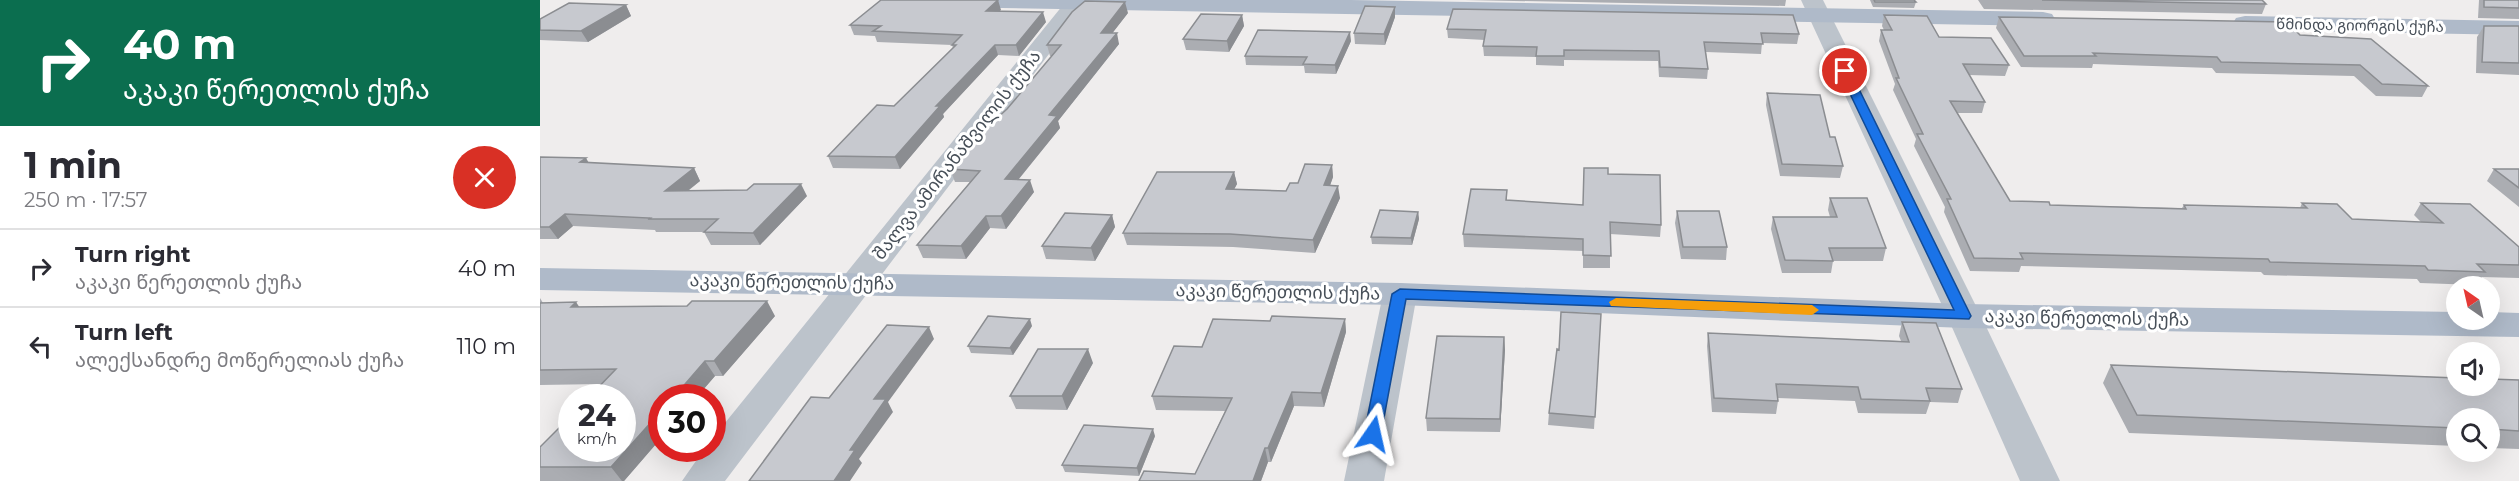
<!DOCTYPE html>
<meta charset="utf-8">
<style>
body{margin:0;font-family:Montserrat,"Noto Sans Georgian",sans-serif;background:#f7f7f7;color:#2b2b33;height:100vh;display:flex;flex-direction:column;font-size:22px;white-space:nowrap}
*{box-sizing:border-box;margin:0}
p{font-size:20px;color:#7c7c81}
.icon{flex:none;width:33px;height:33px;fill:none;stroke:currentColor;stroke-width:2;stroke-linecap:round;stroke-linejoin:round}
.map{position:relative;flex:1;overflow:hidden}
.details{display:flex;flex-direction:column;background:#fff;width:540px}
.details>*{flex:none}
.guide{background:#0b6e4f;color:#fff;overflow:hidden}
.needle{width:39px;rotate:326deg}
.fabs{position:absolute;left:1906px;top:276px;display:grid;gap:12px}
.fabs a{display:grid;place-items:center;width:54px;height:54px;border-radius:50%;background:#fff;box-shadow:0 6px 24px #0002;font-size:30px}
.speed{position:absolute;left:18px;top:384px;display:flex;gap:12px;font-size:30px;font-weight:700;text-align:center}
.speed>*{display:grid;place-content:center;width:78px;height:78px;border-radius:50%;background:#fff;box-shadow:0 6px 24px #0002;line-height:1}
.speed small{font-size:15px;font-weight:400}
.speed .limit{border:9px solid #d22;background:#fff;color:#111}
.pin{position:absolute;display:grid;place-items:center;width:51px;height:51px;color:#fff;margin:-26px;border:3px solid #fff;border-radius:50%;box-shadow:0 2px 6px #0007}
.me{position:absolute;width:66px;margin:-33px;rotate:11deg;stroke-linejoin:round;filter:drop-shadow(0 0 4px #0008)}
.turn{display:flex;align-items:center;gap:21px;height:126px;padding:0 24px;font-size:27px}
.turn .icon{width:78px;height:78px;stroke-width:2.5}
.turn b{display:block;font-size:42px;line-height:51px}
.round{display:grid;place-items:center;flex:none;width:63px;height:63px;border-radius:32px;background:#f7f7f7}
.summary{display:flex;align-items:center;justify-content:space-between;height:102px;padding:0 24px}
h1{font-size:36px;font-weight:700;line-height:45px}
ul{padding:0;list-style:none}
li{display:flex;align-items:center;gap:18px;height:78px;padding:0 24px;border-top:2px solid #e1e1e2}
li div{flex:1}
li b{display:block;font-size:22px}
li em{font-style:normal}
main{display:flex;flex:1;min-height:0}
.map>svg:first-child{display:block}
</style>
<main>
<section class="details">
<div class="guide">
<div class="turn"><svg class="icon" aria-label="right" viewBox="0 0 24 24"><path d="M7 20v-9h11M14 6l5 5-5 5"/></svg><div><b>40 m</b>აკაკი წერეთლის ქუჩა</div></div>
</div>
<div class="summary"><div><h1>1 min</h1><p>250 m · 17:57</p></div><a class="round" style="background:#d93025;color:#fff"><svg class="icon" aria-label="close" viewBox="0 0 24 24"><path d="M6 6l12 12M18 6L6 18"/></svg></a></div>
<ul>
<li><svg class="icon" aria-label="right" viewBox="0 0 24 24"><path d="M7 20v-9h11M14 6l5 5-5 5"/></svg><div><b>Turn right</b><p>აკაკი წერეთლის ქუჩა</p></div><em>40 m</em></li>
<li><svg class="icon" aria-label="left" viewBox="0 0 24 24"><path d="M17 20v-9H6M10 6l-5 5 5 5"/></svg><div><b>Turn left</b><p>ალექსანდრე მოწერელიას ქუჩა</p></div><em>110 m</em></li>
</ul>
</section>
<div class="map">
<svg width="1979" height="481" viewBox="0 0 1979 481">
<rect width="100%" height="100%" fill="#efeded"/>
<g fill="none" stroke-linecap="round" stroke-linejoin="round">
<path fill="#bcc3cb" fill-rule="evenodd" d="M527,0H550L185,481H142L165,448H172V439Z
M1261,0H1283L1441,316L1520,481H1480L1407,316Z
M860,283L872,286L877,294L844,481H804L843,294L848,286Z"/>
<path fill="#afbac9" fill-rule="evenodd" d="M388,0H811L1503,12L1512,14L1515,19L1512,24L1503,26L400,7L392,5Z
M1705,16L1979,21V35L1705,30L1696,28L1693,23L1696,18Z
M0,268L860,283L1424,304L1917,312V320H1950V312L1979,313V337L1424,328L860,305L0,290Z"/>
</g>
<path fill="#abadb2" d="M458,0L460,11L506,22L479,56L458,55L403,114L404,117L360,169L293,168L288,156L354,106L413,48L412,45L337,42L335,36L314,35L310,25Z
M925,0H1246L1245,6Z
M1330,0H1374L1376,2L1374,8L1333,7Z
M1438,0H1722L1726,4L1722,14L1444,9Z
M1939,0H1979V19L1938,18Z
M86,5L91,16L48,42L0,40V19Z
M855,7V17L845,45L815,44L814,33Z
M588,13L572,33L579,44L518,121L520,128L479,179L494,192L466,229L450,228L426,259L383,258L377,245L430,182H415L410,169L467,109L512,56H510L507,45Z
M702,15L704,26L689,52L646,50L643,39Z
M1344,15L1469,65L1465,76L1429,75L1445,102L1442,113H1417L1470,201L1510,205L1642,208L1644,205L1760,208L1762,203L1812,219L1881,222L1874,215L1881,203L1979,247V278L1942,277L1937,285L1880,283L1877,279L1724,275L1721,272L1481,266L1479,272L1430,271L1404,212L1405,207L1374,146L1376,139L1353,90L1355,84L1339,41L1341,30H1344L1342,26Z
M1459,17L1760,35L1888,86L1882,97L1836,96L1814,76L1676,73L1672,68L1553,64L1552,68L1481,67L1456,28Z
M1944,26H1979V75L1936,73L1937,37Z
M907,29L1259,34L1257,44L1222,43L1221,54L1166,52L1168,69L1167,79L1119,77L1118,61L1024,60V66L996,65V57L944,56L943,46L945,40L908,38Z
M811,41L796,74L765,73L764,66L706,65L705,56Z
M1227,93L1290,137L1303,166L1300,178L1240,176L1226,105Z
M0,157L49,163L154,168L160,181L148,191L267,196L220,245H171L164,232H165H116L115,230L33,226L18,239H0Z
M792,165L793,177L790,185L800,198L775,253L693,247L587,245L583,233L694,172L697,184L694,189L746,191L758,183Z
M1954,169H1979V207L1947,181Z
M1068,174L1121,225L1120,237L1070,234V268H1043V251L924,247L923,234L967,190V201L1043,205Z
M1290,198L1346,248L1343,261H1293L1291,273H1242L1231,229L1233,217H1290L1288,210Z
M1137,211L1187,247L1186,260L1141,259L1135,223Z
M878,212L879,219L872,245L832,244L831,237Z
M572,215L575,227L555,261L506,259L502,246Z
M0,298L3,303L40,307L235,316L183,376H175L84,481H0V447L61,384L0,385Z
M1061,314L1054,429L1008,425L1009,413Z
M805,319L806,332L784,407L754,406L731,462H728L721,481H599L655,474L685,411L616,410L612,396L662,347Z
M1362,322L1422,389L1418,403L1390,402L1386,414L1318,413L1315,401L1238,398V401L1236,414L1172,412L1167,346L1168,333L1361,341L1359,336Z
M492,326L473,355L431,353L428,346Z
M964,337L965,350L960,432L887,431L886,418Z
M553,363L527,410L476,409L470,396Z
M1571,365L1979,380V449L1950,448V418H1917V446L1589,433L1563,383Z
M615,436L599,476L525,472L522,465Z"/>
<path fill="#8b8d91" d="M458,0L461,10L450,21L446,11Z
M585,2L588,13L564,44L561,33Z
M86,5L91,16L48,42L41,31Z
M855,7V17L845,45L844,34Z
M503,12L506,22L479,56L476,45Z
M702,15L704,26L689,52L687,41Z
M810,32L811,41L796,74L795,65Z
M577,33L579,44L518,121L520,128L469,191L465,179L509,115Z
M455,45L458,55L403,114L404,117L360,169L355,157L396,106Z
M46,158L53,170L40,162Z
M792,165L793,177L786,197L784,185Z
M154,168L160,181L132,203L125,191Z
M694,172L697,184L688,201L686,189Z
M490,180L494,192L466,229L461,216Z
M261,184L267,196L220,245L213,233Z
M798,186L800,198L775,253L773,240Z
M878,212L879,219L872,245L871,238Z
M25,214L33,226L18,239L9,227Z
M572,215L575,227L555,261L551,248Z
M446,216L450,228L426,259L421,246Z
M227,301L235,316L183,376L174,361Z
M36,302L46,317L31,307Z
M490,319L492,326L473,355L470,348Z
M805,319L806,332L784,407L781,393Z
M389,327L394,339L348,402L353,412L319,459L322,463L310,481H294L334,399Z
M964,337L965,350L960,432V419Z
M548,349L553,363L527,410L522,396Z
M165,361L175,376L156,398H133Z
M752,392L754,406L731,462L728,448Z
M122,410V437L84,481H82L71,467Z
M613,429L615,436L599,476L597,468Z
M725,448L728,462L721,481H713Z"/>
<path fill="#c7c9cf" stroke="#8b8d91" stroke-width="1.5" d="M341,0H458L446,11L503,12L476,45H455L396,106H400L355,157L288,156L337,105L354,106L416,45H412L422,35L333,31L341,26L310,25Z
M1334,0H1374L1376,2H1335Z
M1502,0H1722L1726,4Z
M1944,0H1979V8L1944,7Z
M545,1L585,2L561,33H577L509,115L517,116L465,179L490,180L461,216H446L421,246L377,245L440,171L410,169L433,140L467,109L521,45H507L532,12Z
M29,3L86,5L41,31L0,30V19Z
M825,6L855,7L844,34L814,33Z
M913,9L1253,15L1259,34L1221,33L1223,44L1164,42L1168,69L1120,67L1119,51L1024,50V56H996L997,47L943,46L946,30L907,29Z
M661,14L702,15L687,41L643,39Z
M1344,15L1387,16L1399,37L1451,38L1469,65L1423,64L1445,102L1410,101L1470,201L1509,202L1510,205L1646,209L1644,205L1767,208L1762,203L1797,204L1812,219L1903,223L1881,203L1930,204L1979,247V265L1937,264L1945,272L1888,270L1885,266L1730,262L1728,259L1480,253L1483,259L1434,258L1407,199H1411L1377,134H1383L1356,78H1359L1341,30H1352Z
M1459,17L1747,22L1760,35L1831,39L1888,86L1842,84L1820,65L1681,62L1677,57L1553,53L1556,56H1484Z
M1944,26H1979V63L1942,62Z
M718,30L810,32L795,65L763,64L767,57L705,56Z
M1227,93L1280,95L1290,137H1295L1303,166L1242,164Z
M0,157L46,158L40,162L154,168L125,191L207,190L214,184H261L213,233L164,232L178,219H108L110,218L25,214L9,227H0Z
M765,164L792,165L784,185L798,186L773,240L690,234L583,233L617,172H694L686,189L746,191L750,183H758Z
M1044,168H1068V174L1120,175L1121,225L1070,222L1071,256L1043,255V239L923,234L931,189L967,190L966,200L1043,205Z
M1954,169H1979V188Z
M1290,198H1327L1346,248H1289L1293,261L1245,260L1233,217H1297Z
M840,210L878,212L871,238L831,237Z
M1137,211H1179L1187,247H1143Z
M525,213L572,215L551,248L502,246Z
M152,301H227L174,361H165L133,398H122V410L71,467H0V447L32,415V448H82V398H48L76,369L0,370V303L36,302L31,307L147,306Z
M1021,312L1061,314L1055,417L1009,413L1017,349L1019,350Z
M448,316L490,319L470,348L428,346Z
M732,316L805,319L781,393L752,392L728,448H725L713,481H599L604,471L655,474L692,398L612,396L634,346L662,347L673,319L730,321Z
M1362,322L1396,323L1422,389L1386,388L1390,401L1321,399L1318,387L1236,384L1238,401L1174,398L1168,333L1369,342Z
M347,325L389,327L334,399H346L310,450H315L294,481H209L271,397L289,398Z
M897,336L964,337L960,419L886,418Z
M498,349H548L522,396H470Z
M1571,365L1917,378V386H1950V379L1979,380V431L1950,429V418H1917V428L1597,415Z
M544,425L613,429L597,468L522,465Z"/>
<path fill="#1a73e8" stroke="#114b97" stroke-width="1.5" d="M1305,67L1310,71L1431,316L1429,319L866,299L841,434L839,439L833,441L827,439L824,434L852,294L860,289L1414,310L1299,71Z"/>
<path fill="#f59e0b" d="M1076,298L1272,305L1279,310L1272,315L1071,306L1069,302Z"/>
<g text-anchor="middle" dominant-baseline="central" stroke-width="6" stroke-linejoin="round" paint-order="stroke">
<g font-size="15" fill="#474f58" stroke="#fff">
<text transform="translate(1820 25) rotate(1)">წმინდა გიორგის ქუჩა</text>
</g>
<g font-size="18" fill="#474f58" stroke="#fff">
<text transform="translate(417 155) rotate(-52)">შალვა ამირანაშვილის ქუჩა</text>
<text transform="translate(252 282) rotate(1)">აკაკი წერეთლის ქუჩა</text>
<text transform="translate(738 292) rotate(1)">აკაკი წერეთლის ქუჩა</text>
<text transform="translate(1547 318) rotate(1)">აკაკი წერეთლის ქუჩა</text>
</g>
</g>
</svg>
<div class="fabs">
<a><svg class="needle" viewBox="-14 -14 28 28"><path d="M0-13l5 13h-10z" fill="#e53935"/><path d="M0 13l5-13h-10z" fill="#7c7c81"/></svg></a>
<a><svg class="icon" aria-label="sound" viewBox="0 0 24 24"><path d="M4 9h4l5-4v14l-5-4H4zM17 9q2 3 0 6"/></svg></a>
<a><svg class="icon" aria-label="search" viewBox="0 0 24 24"><circle cx="10" cy="10" r="6"/><path d="M15 15l6 6"/></svg></a>
</div>
<div class="speed"><div>24<small>km/h</small></div><div class="limit">30</div></div>
<div class="pin" style="left:1305px;top:71px;background:#d93025"><svg class="icon" aria-label="arrive" viewBox="0 0 24 24"><path d="M6 21V4h12l-3 4 3 4H6"/></svg></div>
<svg class="me" style="left:833px;top:434px" viewBox="-20 -20 40 40"><path d="M0-17L14 15 0 8-14 15z" fill="#1a73e8" stroke="#fff" stroke-width="4"/></svg>
</div>
</main>
